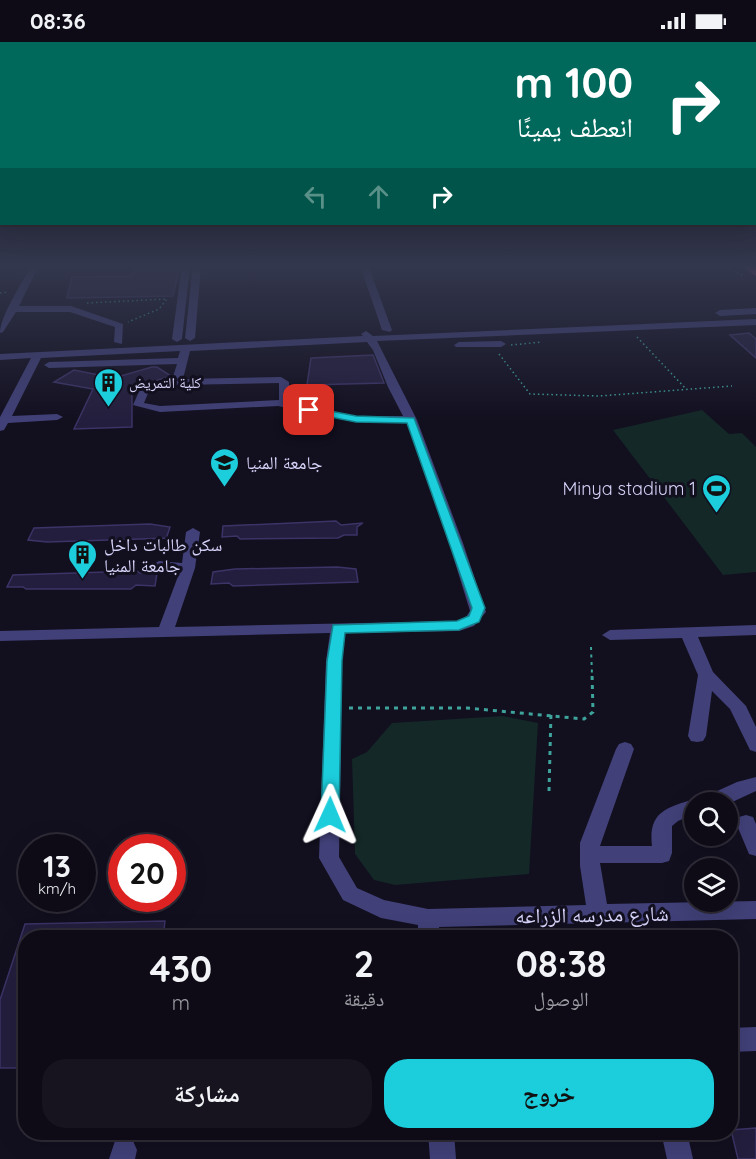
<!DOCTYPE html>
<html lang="ar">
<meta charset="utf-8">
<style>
body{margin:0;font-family:Quicksand,"Noto Naskh Arabic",sans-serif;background:#171420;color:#f1f3f6;direction:rtl;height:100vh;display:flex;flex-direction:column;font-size:22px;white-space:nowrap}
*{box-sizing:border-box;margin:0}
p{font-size:20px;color:#9b9ba1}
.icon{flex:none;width:33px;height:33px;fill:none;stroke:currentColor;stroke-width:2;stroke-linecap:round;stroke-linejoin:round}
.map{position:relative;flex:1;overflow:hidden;direction:ltr}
.side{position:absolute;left:18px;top:888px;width:720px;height:210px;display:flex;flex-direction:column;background:#0e0b17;border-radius:24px;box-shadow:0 6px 24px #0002,0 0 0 2px #2e2b36;direction:rtl}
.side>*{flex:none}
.guide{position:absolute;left:0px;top:0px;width:756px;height:183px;box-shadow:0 6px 24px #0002,0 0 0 2px #2e2b36;direction:rtl;background:#00695c;color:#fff;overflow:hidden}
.tools{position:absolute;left:684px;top:750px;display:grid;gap:12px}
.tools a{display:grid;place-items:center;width:54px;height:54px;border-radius:50%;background:#0e0b17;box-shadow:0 6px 24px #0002,0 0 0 2px #2e2b36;font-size:30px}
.speed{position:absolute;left:18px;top:792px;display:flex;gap:12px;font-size:30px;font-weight:700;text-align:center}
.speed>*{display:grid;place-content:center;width:78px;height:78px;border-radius:50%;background:#0e0b17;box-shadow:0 6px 24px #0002,0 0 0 2px #2e2b36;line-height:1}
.speed small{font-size:15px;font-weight:400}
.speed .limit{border:9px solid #d22;background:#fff;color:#111}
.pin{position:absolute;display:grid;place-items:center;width:51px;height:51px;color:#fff;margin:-26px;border-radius:12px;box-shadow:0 3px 9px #0006}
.me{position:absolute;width:66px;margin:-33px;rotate:1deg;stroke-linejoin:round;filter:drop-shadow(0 0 4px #0008)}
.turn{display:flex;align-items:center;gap:21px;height:126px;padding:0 24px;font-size:27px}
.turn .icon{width:78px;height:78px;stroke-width:2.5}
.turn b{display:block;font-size:42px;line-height:51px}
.lanes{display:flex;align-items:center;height:57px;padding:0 24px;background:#0003;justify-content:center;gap:30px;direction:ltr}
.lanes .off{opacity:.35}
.eta{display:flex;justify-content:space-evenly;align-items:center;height:102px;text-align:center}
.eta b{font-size:36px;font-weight:700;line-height:42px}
.primary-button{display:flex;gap:12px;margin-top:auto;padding:12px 24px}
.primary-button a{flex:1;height:69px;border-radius:24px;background:#1ccddc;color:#111;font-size:24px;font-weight:700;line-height:69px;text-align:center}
.primary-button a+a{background:#171420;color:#f1f3f6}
.status{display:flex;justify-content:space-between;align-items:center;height:42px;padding:0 30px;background:#0e0b17;direction:ltr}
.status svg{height:16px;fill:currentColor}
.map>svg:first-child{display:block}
</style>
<div class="status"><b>08:36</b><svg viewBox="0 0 49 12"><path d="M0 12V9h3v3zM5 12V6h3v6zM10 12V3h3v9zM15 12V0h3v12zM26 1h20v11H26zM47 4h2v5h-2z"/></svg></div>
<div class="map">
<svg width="756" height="1117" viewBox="0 0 756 1117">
<rect width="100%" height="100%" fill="#120f1f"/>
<path fill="#132827" d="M702,368L729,392L742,391L756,405V530L723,533L613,388Z
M503,674L538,681L529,832L395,843L374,838L355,812L352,717L367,710L392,681Z"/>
<path fill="#231e3d" stroke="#3c3366" stroke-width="1.5" d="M135,223H180L173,254L67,256L72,235L131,234Z
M749,291L756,297V316L730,293Z
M373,313L384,341L307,343L311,316Z
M152,325H157L171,334L132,346V385L74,387L93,347L54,340L74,328L114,336Z
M336,479L341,483L363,481L357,485V493H344L338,496L240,497L237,494L222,495L223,484Z
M150,482L170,485L167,494L170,496L47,500L28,498L34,486Z
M337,525L356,527L358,540L233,544L229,541L211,542L213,530L235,527Z
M137,529L140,531H157L155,544L136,543L131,547H26L23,545H7L13,533Z
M165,879L163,896H26V1026H0V958L25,882Z
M756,1086V1117H738L731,1088Z"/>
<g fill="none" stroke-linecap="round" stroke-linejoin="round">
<path stroke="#3da39b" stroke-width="1.5" stroke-dasharray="1.5 3" stroke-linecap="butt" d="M725,224L743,234
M0,251L9,250
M87,261L167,257L159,267L128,280
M637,295L686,347
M511,303L542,300
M499,312L530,352L599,354L732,344"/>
<path stroke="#3da39b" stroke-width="2" stroke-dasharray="3 4.5" stroke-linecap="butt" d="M591,605L592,633"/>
<path stroke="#3da39b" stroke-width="3" stroke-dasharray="4 5" stroke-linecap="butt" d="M349,666H467L584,677L593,670L592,631
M549,749L551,671"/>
<path fill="#414078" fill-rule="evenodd" d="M31,223H39L19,264H71L123,282L122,302L114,300L115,285L70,270H16L3,290L0,291C0,274 22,242 31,223Z
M182,223H190L182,297L177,300L172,297Z
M193,223H201L195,296L190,299L185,296Z
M360,223H368L392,288L390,290L382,288Z
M756,266V272L720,274L715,271L720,268Z
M756,277V283L377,299L417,378L463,501L486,570L474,584L459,589L345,591L342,619L339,815L357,846L384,858L428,867L586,863L580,824V801L616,707L619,702L625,700L631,702L634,707L600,804H652C648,770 666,766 694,757L701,760H694V772L678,779L672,784V811L669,819L662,821H600L607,862L756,859V877L439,885L440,896H418V883L381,876L343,858L319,816L326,619L330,591L0,599V589L159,585L180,529L159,527L152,523L159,519L182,521L186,490L193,486L200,490L195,526L175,585L458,579L464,578L470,569L449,501L407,381L356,380L278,364L160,370L133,363L141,345L172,338L177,322L49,326L44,323L49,320L178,316L180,309L41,316L12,374L57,372L63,375L57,378L8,381L4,388L0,389V375L31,316L0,318V312L363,294L361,292L366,289L373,294ZM367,300L373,308L388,345L403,374H356L289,360V340L281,335L183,337L190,309ZM279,341V358L160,364L144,361L149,349L177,343Z
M459,300L501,299L506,302L501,305H456L454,303Z
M756,583V593L698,595L713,630L746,664L756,685V710L750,708L730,667L712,649L706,694L703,699L697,700L691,699L688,694L698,633L682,596L610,598L602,593L610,588Z
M756,735V749L728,762L701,760L704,755L737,740Z
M746,773L753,775L756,782V814L749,812L736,781L739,775Z
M756,985V1009L730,1010V986Z
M428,1090H454L456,1117H430Z
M661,1090H687L693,1117H667Z
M124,1095L133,1099L137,1108L135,1117H109L115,1099Z"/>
<path fill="#ea5da3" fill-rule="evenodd" d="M740,223H752L756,226V234Z"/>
</g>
<linearGradient id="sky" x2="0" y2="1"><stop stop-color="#0a0811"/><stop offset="0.59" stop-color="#33374d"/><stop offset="1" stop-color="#33374d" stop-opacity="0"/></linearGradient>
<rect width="756" height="380" fill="url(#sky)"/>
<path fill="#1ccddc" stroke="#12858f" stroke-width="1.5" d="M309,365L356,374L414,376L485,566L479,580L459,588L345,591L342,619L339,773L336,778H323L321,773L327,619L333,583L457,579L469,574L472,566L407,381L356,380L305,370V366Z"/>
<defs>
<symbol id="building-pin" viewBox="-11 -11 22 30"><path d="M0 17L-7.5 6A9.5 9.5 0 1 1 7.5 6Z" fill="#1ccddc" stroke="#120f1f"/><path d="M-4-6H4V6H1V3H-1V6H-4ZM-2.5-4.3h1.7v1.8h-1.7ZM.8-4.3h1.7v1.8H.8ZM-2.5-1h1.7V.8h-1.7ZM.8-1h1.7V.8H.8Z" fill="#111"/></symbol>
<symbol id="university-pin" viewBox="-11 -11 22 30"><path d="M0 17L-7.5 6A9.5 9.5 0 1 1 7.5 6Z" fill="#1ccddc" stroke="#120f1f"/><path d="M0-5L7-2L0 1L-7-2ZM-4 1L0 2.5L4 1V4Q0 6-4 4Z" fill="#111"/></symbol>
<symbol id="stadium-pin" viewBox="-11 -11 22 30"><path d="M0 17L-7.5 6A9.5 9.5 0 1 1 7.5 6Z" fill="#1ccddc" stroke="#120f1f"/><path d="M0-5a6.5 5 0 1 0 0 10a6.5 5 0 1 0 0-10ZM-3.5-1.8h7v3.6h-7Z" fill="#111"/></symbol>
</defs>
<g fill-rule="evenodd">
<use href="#building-pin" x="92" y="324" width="33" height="45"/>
<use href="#university-pin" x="208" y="404" width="33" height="45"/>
<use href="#stadium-pin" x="700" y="430" width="33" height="45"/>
<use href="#building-pin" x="66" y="496" width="33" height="45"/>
</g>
<g text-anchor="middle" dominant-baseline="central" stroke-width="6" stroke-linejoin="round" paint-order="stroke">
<g font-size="15" fill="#d6d3f9" stroke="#120f1f" text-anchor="start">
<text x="129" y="340">كلية التمريض</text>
</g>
<g font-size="18" fill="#d6d3f9" stroke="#120f1f" text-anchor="start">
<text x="246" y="420">جامعة المنيا</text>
<text x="696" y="446" text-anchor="end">Minya stadium 1</text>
<text x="104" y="502">سكن طالبات داخل<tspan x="104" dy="21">جامعة المنيا</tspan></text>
</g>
<g font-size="21" fill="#d6d3f9" stroke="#120f1f">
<text transform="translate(592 872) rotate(-1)">شارع مدرسه الزراعه</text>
</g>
</g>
</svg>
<div class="tools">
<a><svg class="icon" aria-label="search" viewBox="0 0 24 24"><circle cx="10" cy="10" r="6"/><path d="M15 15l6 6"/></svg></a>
<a><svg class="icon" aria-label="layers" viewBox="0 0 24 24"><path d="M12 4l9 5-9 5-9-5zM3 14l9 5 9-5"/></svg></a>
</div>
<div class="speed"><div>13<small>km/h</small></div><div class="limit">20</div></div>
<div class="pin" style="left:309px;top:368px;background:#d93025"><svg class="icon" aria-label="arrive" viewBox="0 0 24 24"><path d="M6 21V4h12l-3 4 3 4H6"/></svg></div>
<svg class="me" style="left:330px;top:773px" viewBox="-20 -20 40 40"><path d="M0-17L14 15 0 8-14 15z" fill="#1ccddc" stroke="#fff" stroke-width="4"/></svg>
<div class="guide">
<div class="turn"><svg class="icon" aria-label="right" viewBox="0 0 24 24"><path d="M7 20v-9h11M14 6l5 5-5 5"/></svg><div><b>100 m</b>انعطف يمينًا</div></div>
<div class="lanes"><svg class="icon off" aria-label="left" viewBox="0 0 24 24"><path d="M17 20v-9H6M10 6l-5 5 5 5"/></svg><svg class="icon off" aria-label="ahead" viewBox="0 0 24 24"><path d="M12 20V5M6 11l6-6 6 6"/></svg><svg class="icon" aria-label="right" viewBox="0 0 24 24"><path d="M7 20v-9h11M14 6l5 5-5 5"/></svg></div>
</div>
<section class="side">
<div class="eta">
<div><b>08:38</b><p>الوصول</p></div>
<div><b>2</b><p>دقيقة</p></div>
<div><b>430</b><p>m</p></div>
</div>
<div class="primary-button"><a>خروج</a><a>مشاركة</a></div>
</section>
</div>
